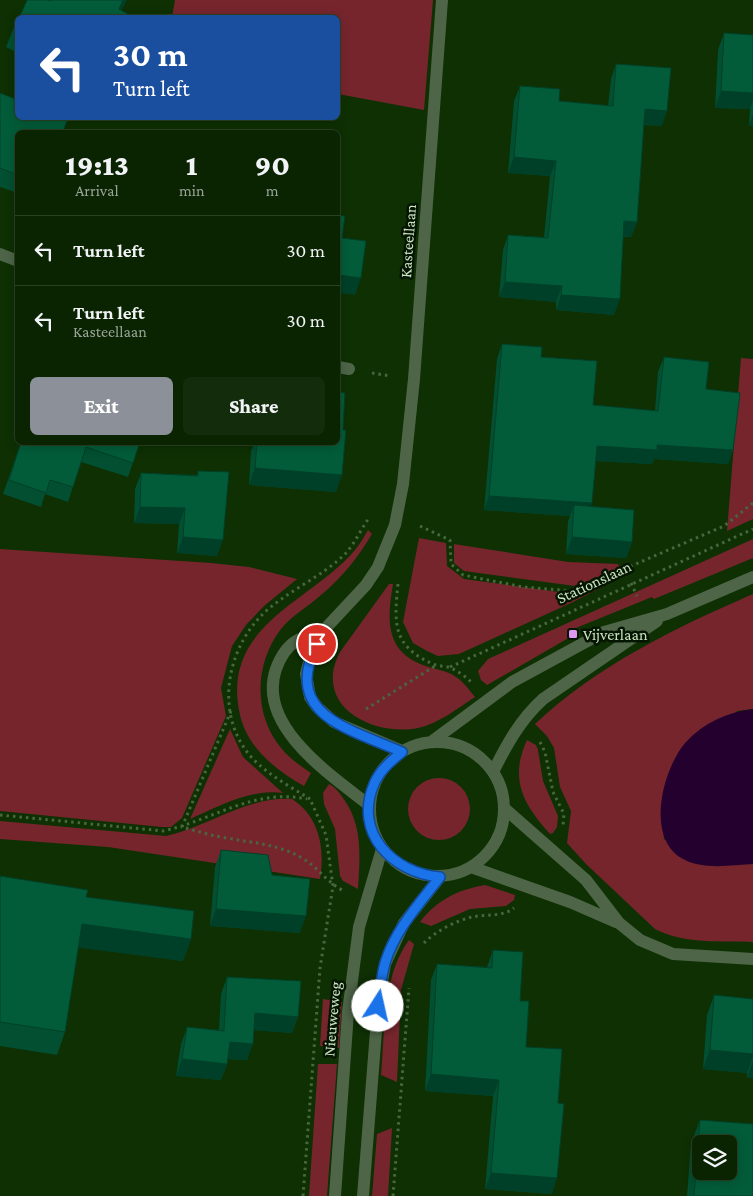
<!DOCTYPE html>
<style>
body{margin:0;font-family:"Crimson Pro",serif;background:#132c0c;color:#f1f3f6;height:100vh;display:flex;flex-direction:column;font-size:19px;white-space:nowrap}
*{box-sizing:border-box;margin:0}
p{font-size:16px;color:#99a499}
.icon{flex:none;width:28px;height:28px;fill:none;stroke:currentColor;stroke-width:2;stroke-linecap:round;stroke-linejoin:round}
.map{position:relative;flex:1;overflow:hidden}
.drawer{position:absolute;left:15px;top:130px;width:325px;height:315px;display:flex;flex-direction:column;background:#0a2402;border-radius:8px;box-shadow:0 2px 12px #0003,0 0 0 1px #2a4124}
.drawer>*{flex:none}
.top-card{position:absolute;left:15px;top:15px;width:325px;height:105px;border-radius:8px;box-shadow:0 2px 12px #0003,0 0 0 1px #2a4124;background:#1a4fa0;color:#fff;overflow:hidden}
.fabs{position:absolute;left:692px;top:1135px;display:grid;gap:10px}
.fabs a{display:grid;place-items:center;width:45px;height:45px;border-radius:8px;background:#0a2402;box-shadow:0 2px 12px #0003,0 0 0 1px #2a4124;font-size:25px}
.pin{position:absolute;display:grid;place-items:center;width:42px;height:42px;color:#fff;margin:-21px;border:2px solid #fff;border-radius:50%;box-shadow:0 1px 5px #0007}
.me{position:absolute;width:55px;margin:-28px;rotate:10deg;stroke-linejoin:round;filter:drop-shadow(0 0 4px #0008)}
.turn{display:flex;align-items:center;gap:18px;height:105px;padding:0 15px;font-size:22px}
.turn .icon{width:65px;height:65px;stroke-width:2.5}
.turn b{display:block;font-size:35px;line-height:42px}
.eta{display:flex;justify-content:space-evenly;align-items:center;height:85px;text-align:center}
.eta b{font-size:30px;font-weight:800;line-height:35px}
.action{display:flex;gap:10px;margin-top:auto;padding:10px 15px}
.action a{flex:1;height:58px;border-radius:8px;background:#8c9099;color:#fff;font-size:20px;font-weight:800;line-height:58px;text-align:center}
.action a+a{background:#132c0c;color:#f1f3f6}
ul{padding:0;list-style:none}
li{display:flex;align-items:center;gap:15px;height:70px;padding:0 15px;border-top:1px solid #2a4124}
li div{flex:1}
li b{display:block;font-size:19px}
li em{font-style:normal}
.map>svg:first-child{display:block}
</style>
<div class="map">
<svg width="753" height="1196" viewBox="0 0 753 1196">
<rect width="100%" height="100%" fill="#0e3003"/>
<path fill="#76252d" d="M175,0H433L424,110L338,94V18L172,17Z
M741,358L753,359V519L727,531Z
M368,530L372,534C358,557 343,577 321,595C308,607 292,615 281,629C254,664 253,715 282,749C290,759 301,766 311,773L304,786C274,769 245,746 239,710C223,624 311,602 355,550C360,544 364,537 368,530Z
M419,538L446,543L447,566L464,579L573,594L622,571L625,575L571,603L459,654L438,656L427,651L413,643L403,622Z
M753,539V558L654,599L652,597L571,630L572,636L487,685L481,680L478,671L488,659Z
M454,544L568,562L618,564L620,568L575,586L464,571L454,563Z
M0,549L211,563L249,567L297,579L264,606L246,625L232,646L221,688L226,716L182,818L171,827H162L0,811Z
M389,584H393C388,614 384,646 416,662C429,669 445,669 456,677C464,682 469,690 475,697C458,708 438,724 418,728C371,737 312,705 340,652Z
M753,594V709L737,711L661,806L664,839L702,865L753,864V942C722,941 683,944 655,929L586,864L567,843L571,811L560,787L554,748L547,736L535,724C598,665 675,628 753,594Z
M230,729L243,757L283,793C251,788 218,807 190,819Z
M527,740L536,745L538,750L543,781L558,816L557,827L553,833L550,834C523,804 509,779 527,740Z
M408 809a31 31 0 1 1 62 0a31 31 0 1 1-62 0Z
M329,784C335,787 339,792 343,798C363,825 360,856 358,889L343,881L340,876L335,829L324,804L323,793Z
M292,799C320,817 325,849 320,879L108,847L0,839V821L166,836C208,827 247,796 292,799Z
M485,885L515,895L514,900L506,906L470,909L431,926L420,922C437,900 457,890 485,885Z
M409,940L414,944L401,990L397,1082L381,1075C385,1031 382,977 409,940Z
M323,999L342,1002L339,1048L320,1046Z
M318,1064H337L327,1196H309Z
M392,1128L388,1196H372L377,1134Z"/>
<path fill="#23002d" d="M753,709V864C732,865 705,870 685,860C644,841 662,769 686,742C703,723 728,712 753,709Z"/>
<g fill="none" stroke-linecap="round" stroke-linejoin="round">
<path stroke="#48673e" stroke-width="3" stroke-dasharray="2.5 4" stroke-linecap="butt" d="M372,373L391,376
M420,526L450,540L451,564L463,575L523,587L573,591L724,526L753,503
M631,583L637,596
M398,584C394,623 392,646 433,664C438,666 443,666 448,667C457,670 465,676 471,682
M450,667L753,529
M366,709L435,666
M231,711L182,827C197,831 212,836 227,838C253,843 278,844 302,858C318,867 327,883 344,891
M540,742L545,752L553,792L564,814L563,826
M310,799C291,787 270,776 254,760C215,720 224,654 261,616C283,593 324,576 346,553C355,543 361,529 369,518
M0,815L163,831C214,820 253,788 307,799
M424,943C436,931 455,921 472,917C486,914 503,917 514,908
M303,1196L320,968L333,886L326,835L310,799
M393,1196L409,988"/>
<path stroke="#4e6548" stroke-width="12" d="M0,254L18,261
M338,367L349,369
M324,630C315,633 304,636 296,641C285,648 280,658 276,669C256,726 332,776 369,805
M370 809a67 67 0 1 1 134 0a67 67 0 1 1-134 0Z
M431,742L512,682L604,632L667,614L753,577
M402,751L334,722L317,707L310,697L306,674L310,658L324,630L366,585L378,567L395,525L403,484L414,379L442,0
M493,772C507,744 520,720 543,699L657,621
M504,808L586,880L619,923L640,940L673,954L753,959
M471,867L570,902L616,922
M335,1196L348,1012L359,927L382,849
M363,1196L378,1006L385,964L404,923L440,877"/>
</g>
<path fill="#024f31" d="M18,20V53L6,47L14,27Z
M724,33L753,35V126H749L750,109L715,108L718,50Z
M616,64L662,126L644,125L637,222L631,237H623L614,315L556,310V302L499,297L503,250L508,235L544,237L550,176L508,173L514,101L520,86L559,101L608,106L611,79Z
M0,93L64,129L18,132V193L0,187Z
M502,344L541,357L593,405L655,411L658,372L664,357L706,389L733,450L728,464L654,459L652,464L596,461L591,506L632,542L626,558L566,554L568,521L570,516L484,510L497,359Z
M21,442H140L128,477L81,462L68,502L45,494L41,507L3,494Z
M255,442H338L336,492L249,485L251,451Z
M198,471L217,556L177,553L179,524L134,523L135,489L141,473L197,475Z
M221,850L272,875L300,933L210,926L215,867Z
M0,876L86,897L191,939L183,961L78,947L65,1032L57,1055L0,1046Z
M493,950L520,1001L526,1047L552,1194L485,1189L493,1096L425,1091L431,980L437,964L487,967Z
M227,977L298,1017L292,1033L254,1030L247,1060L228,1059L227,1064L221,1080L176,1076L181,1044L187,1027L219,1030L221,994Z
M714,995L753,999V1078H747V1073L703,1069L707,1015Z
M700,1120L753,1196H687L691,1143Z"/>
<path fill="#014028" d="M123,0H127L117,18L119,9Z
M721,91L753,93V100L750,109L715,108Z
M645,109L667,111L662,126L640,124Z
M753,115V126H749Z
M514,157L556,161L550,176L508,173Z
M624,221L637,222L631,237L619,236Z
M338,275L361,278L355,295L338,293Z
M505,282L562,286L556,302L499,297Z
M561,295L620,299L614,315L556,310Z
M657,445L733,450L728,464L654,459L652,464L592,461L597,446Z
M255,468L342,475L336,492L249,485Z
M489,496L592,503L587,518L574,505L570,516L484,510Z
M140,507L185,508L179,524L134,523Z
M183,537L223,540L217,556L177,553Z
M572,537L632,542L626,558L566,554Z
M216,909L306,916L300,933L210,926Z
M82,924L191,939L183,961L74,947Z
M255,1013L298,1017L292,1033L249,1030Z
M230,1042L253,1044L247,1060L223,1059Z
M710,1050L753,1054V1056L747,1073L703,1069Z
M182,1059L227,1064L221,1080L176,1076Z
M753,1061V1078H747Z
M431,1074L499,1080L493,1096L425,1091Z
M491,1173L557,1178L552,1194L485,1189Z"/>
<path fill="#025c39" stroke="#014028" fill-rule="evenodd" d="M27,0H48L50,1L51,0H123L119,9L133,17L132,18H19Z
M18,20V29L14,27Z
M724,33L753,35V93L721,91Z
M616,64L671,68L667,111L645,109L637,222L624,221L620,299L561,295L562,286L505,282L508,235L548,238L556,161L514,157L520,86L560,89L559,101L613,106Z
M0,93L18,100V118H68L64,129L74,132H18V175L0,168Z
M338,215L345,216L342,238L366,241L361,278L338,275Z
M502,344L542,347L541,357L597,361L593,405L658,411L664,357L709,362L706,389L740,393L733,450L657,445V450L597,446L592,503L489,496Z
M338,392L345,393L343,430H346L342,475L255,468L257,442H338Z
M21,442H140L133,463L86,447L73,487L50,480L46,493L9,480Z
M198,471L229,472L223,540L183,537L185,508L140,507L141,473L198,476Z
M574,505L634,510L632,542L572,537Z
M221,850L268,855L272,875L310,879L306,916L216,909Z
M0,876L88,890L86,897L194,911L191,939L82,924L65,1032L0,1022Z
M493,950L523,952L520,1001H529L526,1047L562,1049L558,1103L564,1104L557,1178L491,1173L499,1080L431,1074L437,964L492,968Z
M227,977L301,981L298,1017L255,1013L253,1044L230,1042L227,1064L182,1059L187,1027L224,1031Z
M714,995L753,999V1054L710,1050Z
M700,1120L753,1124V1196H694ZM701,1144H729V1171H701Z"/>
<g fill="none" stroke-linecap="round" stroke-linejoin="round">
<defs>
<path id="route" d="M317,644C281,715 350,729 402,752C391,761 380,770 374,784C353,833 393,873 440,877C419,904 395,930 385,963C381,977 380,992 378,1006"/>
</defs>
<use href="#route" stroke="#114b97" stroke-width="12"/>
<use href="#route" stroke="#1a73e8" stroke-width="9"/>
</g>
<rect fill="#de98f2" stroke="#041501" stroke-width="2" x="568" y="629" width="10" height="10" rx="2.5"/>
<g text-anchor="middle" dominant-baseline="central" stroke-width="5" stroke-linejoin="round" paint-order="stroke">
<g font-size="16" fill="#cae3c2" stroke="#041501">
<text transform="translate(408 241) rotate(-86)">Kasteellaan</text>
<text transform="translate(594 582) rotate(-25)">Stationslaan</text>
<text transform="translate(332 1019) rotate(-85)">Nieuweweg</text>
</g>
<g font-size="16" fill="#cae3c2" stroke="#041501" text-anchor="start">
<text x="583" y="634">Vijverlaan</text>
</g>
</g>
</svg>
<div class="fabs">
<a><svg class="icon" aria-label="layers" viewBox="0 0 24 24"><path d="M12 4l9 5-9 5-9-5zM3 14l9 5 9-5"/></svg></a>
</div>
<div class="pin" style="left:317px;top:644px;background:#d93025"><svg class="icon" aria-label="arrive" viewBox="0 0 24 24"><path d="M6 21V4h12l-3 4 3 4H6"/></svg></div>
<svg class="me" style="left:378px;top:1006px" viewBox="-20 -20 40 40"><circle r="19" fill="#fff"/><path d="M0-13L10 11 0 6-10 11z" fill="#1a73e8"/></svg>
<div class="top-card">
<div class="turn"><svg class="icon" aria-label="left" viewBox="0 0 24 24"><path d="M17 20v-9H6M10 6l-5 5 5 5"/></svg><div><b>30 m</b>Turn left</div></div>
</div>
<section class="drawer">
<div class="eta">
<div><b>19:13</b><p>Arrival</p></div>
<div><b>1</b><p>min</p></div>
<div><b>90</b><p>m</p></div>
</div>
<ul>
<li><svg class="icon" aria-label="left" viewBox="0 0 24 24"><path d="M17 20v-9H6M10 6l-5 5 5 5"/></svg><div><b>Turn left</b></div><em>30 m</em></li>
<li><svg class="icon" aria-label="left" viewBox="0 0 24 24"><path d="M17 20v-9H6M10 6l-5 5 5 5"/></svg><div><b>Turn left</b><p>Kasteellaan</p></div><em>30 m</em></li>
</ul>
<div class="action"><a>Exit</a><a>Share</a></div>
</section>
</div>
